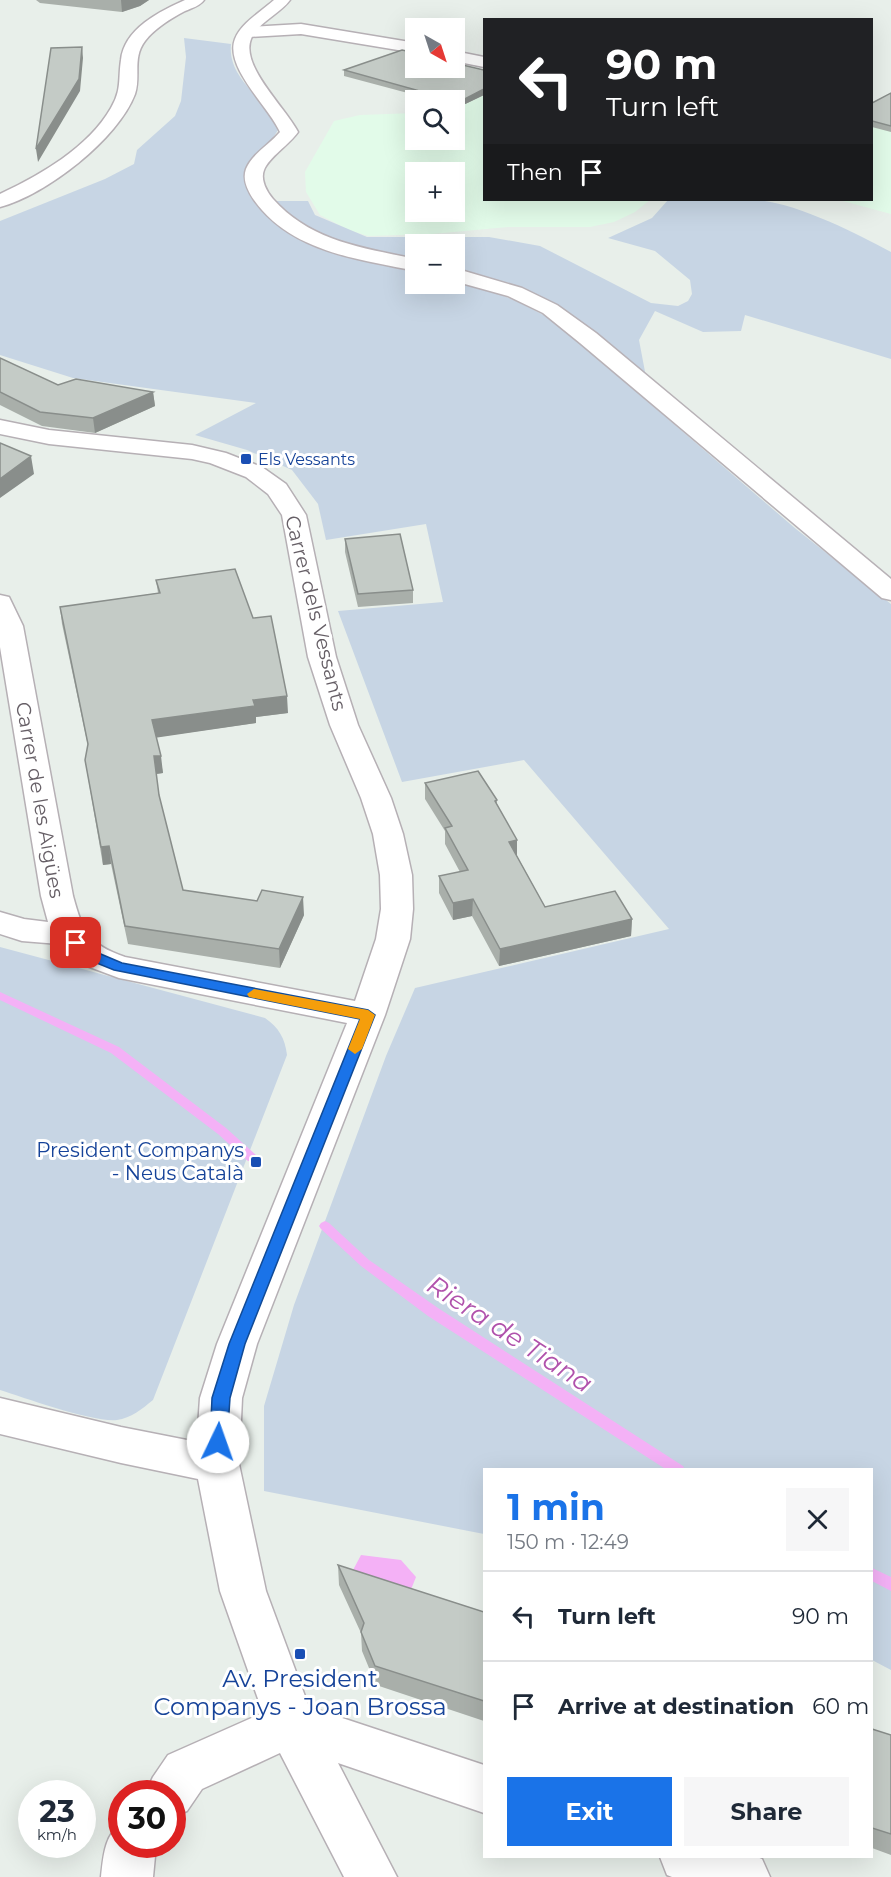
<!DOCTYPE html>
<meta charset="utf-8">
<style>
body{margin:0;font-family:Montserrat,sans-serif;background:#f6f6f7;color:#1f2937;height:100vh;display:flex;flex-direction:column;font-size:22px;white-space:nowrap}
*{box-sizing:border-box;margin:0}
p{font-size:20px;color:#747a83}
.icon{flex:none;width:33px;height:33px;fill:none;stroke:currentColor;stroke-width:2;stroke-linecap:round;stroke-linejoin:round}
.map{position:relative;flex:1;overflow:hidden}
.drawer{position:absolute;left:483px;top:1468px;width:390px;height:390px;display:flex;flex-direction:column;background:#fff;border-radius:0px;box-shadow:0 6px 24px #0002}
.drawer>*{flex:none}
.hud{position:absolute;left:483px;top:18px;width:390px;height:183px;border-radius:0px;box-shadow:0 6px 24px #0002;background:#202124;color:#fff;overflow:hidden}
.needle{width:39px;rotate:141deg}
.controls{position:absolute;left:405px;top:18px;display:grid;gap:12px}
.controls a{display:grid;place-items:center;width:60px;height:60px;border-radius:0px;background:#fff;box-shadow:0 6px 24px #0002;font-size:30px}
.speed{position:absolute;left:18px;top:1780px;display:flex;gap:12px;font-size:30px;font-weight:700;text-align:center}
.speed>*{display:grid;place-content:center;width:78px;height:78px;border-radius:50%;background:#fff;box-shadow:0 6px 24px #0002;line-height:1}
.speed small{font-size:15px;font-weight:400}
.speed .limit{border:9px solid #d22;background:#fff;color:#111}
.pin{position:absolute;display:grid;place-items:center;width:51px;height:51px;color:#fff;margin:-26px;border-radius:12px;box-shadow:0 3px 9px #0006}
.me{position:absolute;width:66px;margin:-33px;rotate:3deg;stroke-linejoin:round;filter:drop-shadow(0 0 4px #0008)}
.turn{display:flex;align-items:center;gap:21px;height:126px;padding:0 24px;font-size:27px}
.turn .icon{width:78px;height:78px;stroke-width:2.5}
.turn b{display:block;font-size:42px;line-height:51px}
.then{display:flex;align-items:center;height:57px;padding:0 24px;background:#0003;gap:12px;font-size:22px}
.round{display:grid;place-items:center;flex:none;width:63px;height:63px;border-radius:0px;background:#f6f6f7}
.summary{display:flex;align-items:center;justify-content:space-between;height:102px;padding:0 24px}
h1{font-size:36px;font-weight:700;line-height:45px;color:#1a73e8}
.primary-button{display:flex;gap:12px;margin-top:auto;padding:12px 24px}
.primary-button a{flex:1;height:69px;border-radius:0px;background:#1a73e8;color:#fff;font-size:24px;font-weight:700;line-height:69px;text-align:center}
.primary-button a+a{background:#f6f6f7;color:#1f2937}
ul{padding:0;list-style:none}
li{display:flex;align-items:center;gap:18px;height:90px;padding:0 24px;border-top:2px solid #e0e1e3}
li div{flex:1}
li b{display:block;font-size:22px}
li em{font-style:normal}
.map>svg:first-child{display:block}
</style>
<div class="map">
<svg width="891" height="1877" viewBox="0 0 891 1877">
<rect width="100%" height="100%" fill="#e8efea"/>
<path fill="#e2fbe9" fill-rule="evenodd" d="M484,95V200H650L635,212L614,222L590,227H508L432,234L368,236L349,230L320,215L306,192L305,172L334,121L360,115L415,113L416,140H454L455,109ZM416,172H454V212H416Z
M891,98V214L839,200H872V108Z"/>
<path fill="#c7d5e4" d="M184,38L231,44C227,81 269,98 278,130L268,146L249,190C256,202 264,214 275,223C310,251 372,259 415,270L416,284H454L455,280C490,289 522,302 554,321L796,529L891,604V1670L872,1660V1470H484V1534L264,1491V1406L294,1305L386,1056L415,988L669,929L524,760L402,782L338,611L443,602L426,524L326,540L318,504L292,470L247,450L195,435L256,403L73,378L0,355V221L105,179L134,164L137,150L175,116L181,101L186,57Z
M668,200C698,200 728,197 757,200C796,203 856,233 891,252V359L745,315L741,331L703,332L655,311L639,340L646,377L574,316L509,283L455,270L454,244H416L415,262L401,259L316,233L298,222L276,201H308L315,215L367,237H489L540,246L651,303L678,306L688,301L692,294L690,280L655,251L608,238L652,218Z
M0,947L265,1018C279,1028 285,1038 287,1055L153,1400C142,1409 131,1418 117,1420C95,1423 25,1398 0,1390Z"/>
<path fill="#f4b1f6" d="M361,1555L401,1560L416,1577L410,1592L352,1572Z"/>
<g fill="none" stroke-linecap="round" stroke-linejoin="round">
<path fill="#f4b1f6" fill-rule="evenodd" d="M0,992L119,1047L226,1128L256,1155L258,1158L256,1161H248L218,1134L111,1053L0,1000Z
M325,1221L329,1223L369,1260L438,1308L683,1466L685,1470H667L428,1316L361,1266L321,1229L319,1226L321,1223Z
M872,1568L891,1577V1591L872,1581Z"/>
<defs>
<path id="street" d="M185,0H204C200,6 192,8 185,11C170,19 155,28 145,41C132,58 141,76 135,94C118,139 46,195 0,207V194C40,175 88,148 111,108C122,89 118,80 121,60C124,29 160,11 185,0Z
M301,24L416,43V53L301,34L249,37L241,32L249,27Z
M454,51L484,57V67L454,61Z
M0,420L49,430L192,445L226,453L262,467L286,484L306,515L336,657L358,725L391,798L403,834L412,875L413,909L410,939L385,1015L257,1344L242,1398L239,1464L266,1591L309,1707L484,1765V1813L338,1763L397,1877H344L280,1753L202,1789L187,1811L172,1817V1794H145L153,1777L168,1755L263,1713L220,1591L198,1479L121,1463L0,1434V1398L121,1427L197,1442L200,1398L217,1344L347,1023L119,978L79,963L70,957L59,944L22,941L0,934V912L24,919L48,922L41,896L0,647V595L9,597L23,626L73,896C83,932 88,944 125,957L355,1001L376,939L381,909L380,875L373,834L361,798L330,725L308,657L282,515L268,494L246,477L210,463L192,459L49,444L0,434Z
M122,1825V1845H159L155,1856L153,1877H101C103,1861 104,1832 122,1825Z
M660,1857H757L762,1859L770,1877H672L667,1875Z"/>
<path id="secondary" d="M274,0H290C280,14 257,23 251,39C240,66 286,108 298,132C290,144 268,158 264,170C260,180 267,192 273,199C310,241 363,248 416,259V271C358,259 291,252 254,200C248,191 242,180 246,169C252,154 270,144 280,132C269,107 224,67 235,39C241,23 262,11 274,0Z
M454,268L522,288L557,305L596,333L891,579V600L882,598L580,343L543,313L508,296L454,281Z"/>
</defs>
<use href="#street" stroke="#b6b0b5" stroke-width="3"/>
<use href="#secondary" stroke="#b8b2b7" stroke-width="3"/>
<use href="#street" fill="#fff" fill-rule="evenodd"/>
<use href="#secondary" fill="#fff" fill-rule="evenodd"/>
</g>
<path fill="#a9afaa" d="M36,0H149L140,6L122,12L40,3Z
M344,70H484V95L459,107L454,106V100H434L344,76Z
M891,93V132L872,127V103Z
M0,358L58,385L153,392L155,406L95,433L42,426L0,405Z
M345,539L413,590V603L358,607L345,552Z
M156,580L288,713L256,717V723L156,737L163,773L156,774L159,795L183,890L304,915L280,968L128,944L111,864L103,865L85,760L88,746L62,624L60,607L158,593Z
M425,783L497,800V804L517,856L545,907L632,919L631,936L499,966L472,916L453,920L439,893V876L460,872L445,844V831L425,799Z
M338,1565L484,1612V1721L376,1685L362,1651L361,1633L339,1585Z
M872,1731L891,1735V1855L872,1848Z"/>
<path fill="#898e8b" d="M121,0H149L140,6L122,12Z
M82,47L83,58L80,91L38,162L36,149Z
M484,89V95L459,107V102Z
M153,392L155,406L95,433L93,418Z
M31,456L34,474L0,498V479Z
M287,696L288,713L256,717V723L154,738L152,720L253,700Z
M154,756H161L163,773L156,774Z
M517,840V857L509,842Z
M109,846L111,864L103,865L101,847Z
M303,897L304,915L280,968L279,949Z
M473,899L472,916L453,920V903Z
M632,919L631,936L499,966L500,949Z"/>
<path fill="#c4cbc6" stroke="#898e8b" stroke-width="1.5" d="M82,47L79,79L36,149L51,48Z
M402,50L416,53V68H454V63L484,70V89L459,102L344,70Z
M891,93V126L872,121V103Z
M0,358L58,385L76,379L153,392L93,418L40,412L0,392Z
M0,443L31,456L0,479Z
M400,534L413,590L358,594L345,539Z
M235,569L253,618L271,616L287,696L253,700L255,706L152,720L161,756H154L159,795L183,890L257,901L262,890L303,897L279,949L125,926L109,846L101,847L85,760L88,744L60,607L160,593L156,580Z
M478,771L497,800L495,801L517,840L509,842L545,907L615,891L632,919L500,949L473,899L453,903L439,876L468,870L445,828L452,826L425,783Z
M338,1565L484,1612V1701L375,1666L361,1632L364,1623Z
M872,1729L891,1735V1834L872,1828Z"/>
<path fill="#1a73e8" stroke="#114b97" stroke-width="1.5" d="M76,939L80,940L89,949L122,963L368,1010L375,1015L245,1344L230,1398L227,1442L225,1448L218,1450L212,1448L210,1442L212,1398L229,1344L360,1019L114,970L79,956L69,943Z"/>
<path fill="#f59e0b" d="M254,989L368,1010L375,1015L362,1049L355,1054L348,1049L360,1019L249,997L247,994Z"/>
<g fill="#1a4fb4" stroke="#fff" stroke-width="2">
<rect x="240" y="453" width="12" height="12" rx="3"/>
<rect x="250" y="1156" width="12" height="12" rx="3"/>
<rect x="294" y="1648" width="12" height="12" rx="3"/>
</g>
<g text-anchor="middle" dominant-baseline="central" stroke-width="6" stroke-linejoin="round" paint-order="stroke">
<g font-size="16" fill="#164399" stroke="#fff" text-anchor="start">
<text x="258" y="459">Els Vessants</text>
</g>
<g font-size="20" fill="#665f66" stroke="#fff">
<text transform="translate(316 613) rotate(76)">Carrer dels Vessants</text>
<text transform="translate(40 800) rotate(80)">Carrer de les Aigües</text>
</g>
<g font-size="20" fill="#164399" stroke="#fff" text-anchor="end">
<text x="244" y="1150">President Companys<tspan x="244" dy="23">- Neus Català</tspan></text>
</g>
<g font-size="24" fill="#164399" stroke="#fff">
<text x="300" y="1678">Av. President<tspan x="300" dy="28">Companys - Joan Brossa</tspan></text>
</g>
<g font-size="26" font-style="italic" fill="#b052ac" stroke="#fff">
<text transform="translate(510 1334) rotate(33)">Riera de Tiana</text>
</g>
</g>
</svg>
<div class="controls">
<a><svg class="needle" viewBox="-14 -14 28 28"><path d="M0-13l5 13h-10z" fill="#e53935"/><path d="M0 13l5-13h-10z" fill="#747a83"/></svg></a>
<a><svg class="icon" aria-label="search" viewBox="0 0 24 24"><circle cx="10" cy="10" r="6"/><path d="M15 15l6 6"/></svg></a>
<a>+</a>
<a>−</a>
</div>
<div class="speed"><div>23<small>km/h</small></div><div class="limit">30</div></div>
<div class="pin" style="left:76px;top:943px;background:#d93025"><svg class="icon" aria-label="arrive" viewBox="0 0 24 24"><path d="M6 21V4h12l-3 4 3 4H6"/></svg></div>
<svg class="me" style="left:218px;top:1442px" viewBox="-20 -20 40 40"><circle r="19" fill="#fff"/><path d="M0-13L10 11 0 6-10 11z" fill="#1a73e8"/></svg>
<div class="hud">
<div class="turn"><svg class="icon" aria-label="left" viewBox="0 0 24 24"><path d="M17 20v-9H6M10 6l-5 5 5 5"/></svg><div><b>90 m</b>Turn left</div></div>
<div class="then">Then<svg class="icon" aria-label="arrive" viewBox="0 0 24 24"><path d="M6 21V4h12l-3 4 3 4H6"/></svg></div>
</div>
<section class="drawer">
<div class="summary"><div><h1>1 min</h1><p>150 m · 12:49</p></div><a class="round"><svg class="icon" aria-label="close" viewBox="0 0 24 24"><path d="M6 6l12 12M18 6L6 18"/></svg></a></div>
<ul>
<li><svg class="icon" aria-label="left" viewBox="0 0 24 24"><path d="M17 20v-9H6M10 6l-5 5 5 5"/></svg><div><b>Turn left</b></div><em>90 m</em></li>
<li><svg class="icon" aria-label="arrive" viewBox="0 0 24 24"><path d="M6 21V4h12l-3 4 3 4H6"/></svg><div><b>Arrive at destination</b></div><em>60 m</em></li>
</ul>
<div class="primary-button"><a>Exit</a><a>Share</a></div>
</section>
</div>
